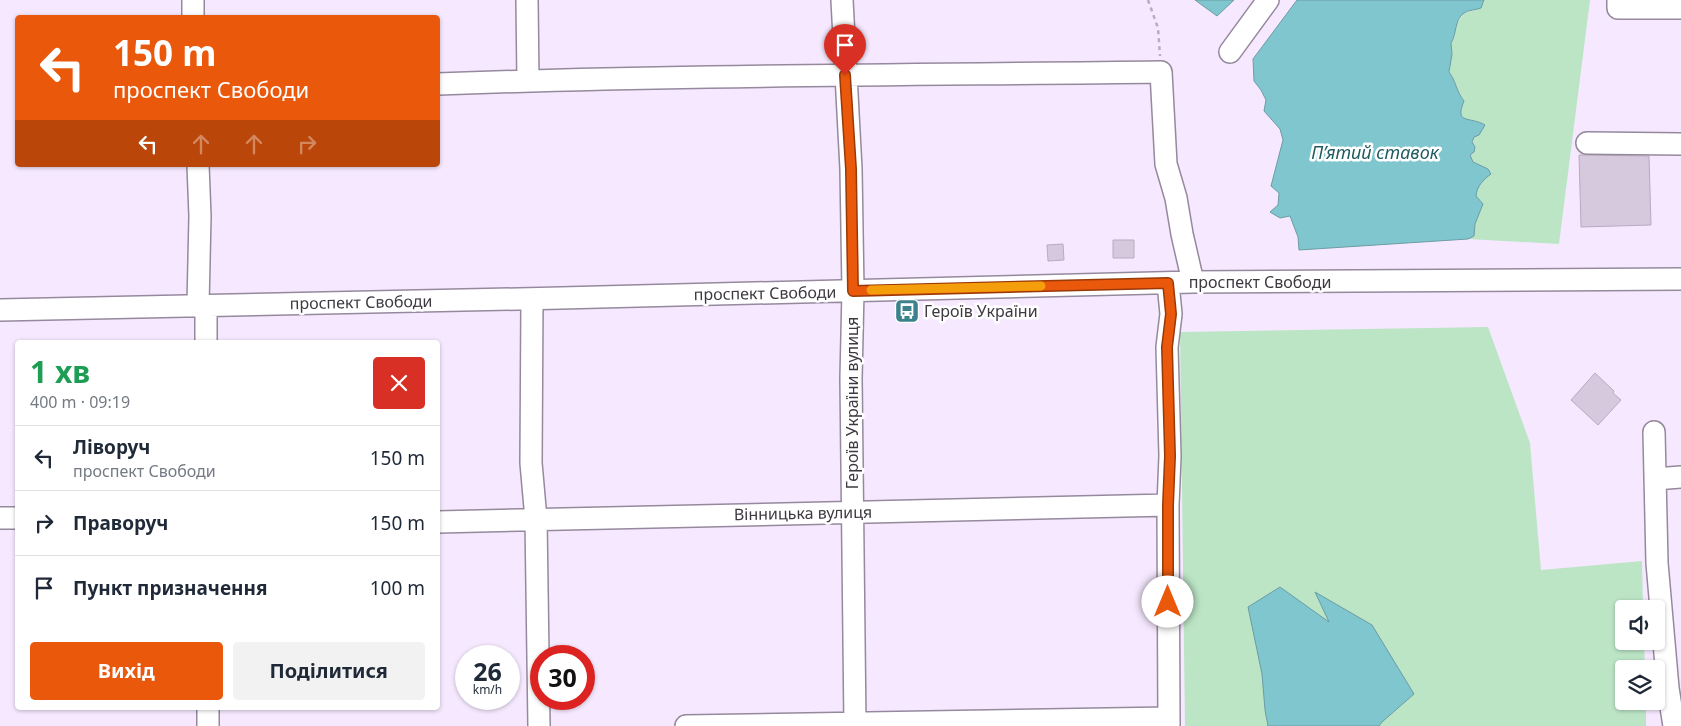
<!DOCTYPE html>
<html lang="uk">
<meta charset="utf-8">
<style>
body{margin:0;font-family:"Noto Sans",sans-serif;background:#f2f2f3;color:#1f2937;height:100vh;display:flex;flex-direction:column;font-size:19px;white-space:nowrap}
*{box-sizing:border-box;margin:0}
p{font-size:16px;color:#747a83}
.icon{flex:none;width:28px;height:28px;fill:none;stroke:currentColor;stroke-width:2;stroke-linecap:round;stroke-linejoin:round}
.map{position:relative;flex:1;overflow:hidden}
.panel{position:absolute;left:15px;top:340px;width:425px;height:370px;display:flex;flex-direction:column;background:#fff;border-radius:5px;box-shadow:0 1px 4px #0004}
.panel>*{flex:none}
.hud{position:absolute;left:15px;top:15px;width:425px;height:152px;border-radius:5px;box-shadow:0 1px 4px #0004;background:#ea580c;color:#fff;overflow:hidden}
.controls{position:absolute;left:1615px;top:600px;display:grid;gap:10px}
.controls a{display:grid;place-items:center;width:50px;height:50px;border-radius:5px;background:#fff;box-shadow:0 1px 4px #0004;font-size:25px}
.speed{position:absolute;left:455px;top:645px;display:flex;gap:10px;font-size:25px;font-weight:700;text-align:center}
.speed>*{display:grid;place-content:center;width:65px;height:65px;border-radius:50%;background:#fff;box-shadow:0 1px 4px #0004;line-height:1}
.speed small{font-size:12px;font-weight:400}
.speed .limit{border:8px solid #d22;background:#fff;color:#111}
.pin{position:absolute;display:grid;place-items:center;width:42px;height:42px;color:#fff;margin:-51px -21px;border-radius:50% 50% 50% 0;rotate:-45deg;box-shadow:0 0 5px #0007}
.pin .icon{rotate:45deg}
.me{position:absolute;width:55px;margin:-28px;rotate:0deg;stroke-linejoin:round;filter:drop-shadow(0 0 4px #0008)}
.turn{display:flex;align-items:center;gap:18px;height:105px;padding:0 15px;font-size:22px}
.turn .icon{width:65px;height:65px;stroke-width:2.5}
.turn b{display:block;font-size:35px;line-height:42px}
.lanes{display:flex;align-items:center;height:48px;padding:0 15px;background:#0003;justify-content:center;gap:25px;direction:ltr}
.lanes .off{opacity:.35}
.round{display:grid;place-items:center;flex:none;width:52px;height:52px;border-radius:5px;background:#f2f2f3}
.summary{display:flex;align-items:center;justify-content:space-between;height:85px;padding:0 15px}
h1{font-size:30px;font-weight:700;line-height:38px;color:#1e9e55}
.button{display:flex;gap:10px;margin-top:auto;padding:10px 15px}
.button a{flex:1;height:58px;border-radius:5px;background:#ea580c;color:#fff;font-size:20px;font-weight:700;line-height:58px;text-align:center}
.button a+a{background:#f2f2f3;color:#1f2937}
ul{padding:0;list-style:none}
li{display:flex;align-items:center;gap:15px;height:65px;padding:0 15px;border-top:1px solid #e0e1e3}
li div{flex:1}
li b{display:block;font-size:19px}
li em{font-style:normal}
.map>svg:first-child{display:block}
</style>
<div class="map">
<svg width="1681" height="726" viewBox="0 0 1681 726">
<rect width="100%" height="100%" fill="#f6e9ff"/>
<path fill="#bce5c6" d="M1484,0H1590L1559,244L1468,239L1474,235L1475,224L1483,204L1476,196V191L1488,169L1473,162L1470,155L1477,121C1460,120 1457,117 1464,101C1458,93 1450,81 1450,72C1449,63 1452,54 1451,43L1454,38L1456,25L1464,13L1476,10L1484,3Z
M1488,327L1530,443L1541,570L1642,561L1643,609H1624V641H1644L1645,669H1624V701H1646V726H1185L1180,332Z"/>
<path fill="#7fc6ce" stroke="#6c9ca4" d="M1195,0H1234L1217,16Z
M1297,0H1484L1481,8C1476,10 1468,10 1464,13C1454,20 1457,34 1451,43L1452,54L1449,72C1456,81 1456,91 1464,101C1454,125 1470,116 1485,125L1479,135L1474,137L1472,142L1475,147L1474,152L1470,155L1473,162L1488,169L1491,174C1483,180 1477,186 1476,196L1483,204L1475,224L1474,236L1468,239L1299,250L1298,237L1290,216L1280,218L1270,212L1278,205L1279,193L1271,186L1283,140L1280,129L1264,111L1266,100L1261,90L1254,81L1253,59Z
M1280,587L1329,622L1315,592L1372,625L1414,694L1382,722L1379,726H1268L1265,710L1262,674L1248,607Z"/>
<path fill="#d6c9de" stroke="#b7abc0" d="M1579,155L1649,156L1651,225L1581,227Z
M1113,240H1134V258H1113Z
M1063,244L1064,260L1048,261L1047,245Z
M1595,373L1614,391L1613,393L1621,400L1598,425L1571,400Z"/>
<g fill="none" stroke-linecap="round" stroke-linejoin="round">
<defs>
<path id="minor" d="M193,0V18
M527,0L528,81
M842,0L851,169L853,291L851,378L855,726
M1618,0V8H1681
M1230,52L1268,0
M438,84C679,75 920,75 1161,72L1166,164L1176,198L1182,234L1193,282
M1587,143L1681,144
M1168,283L1171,314L1167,347L1170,456L1168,505L1169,726
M532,299L531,463L536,519L539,726
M198,305L200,216L198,165
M206,305V342
M0,310L561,298L1193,282L1681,279
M1654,432L1657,563L1668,688L1674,726
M1655,479L1681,477
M0,518H18
M438,522L1168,505
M208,726V708
M686,726L1169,718"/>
</defs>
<use href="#minor" stroke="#95899d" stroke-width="24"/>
<path stroke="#b8adbf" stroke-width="2.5" stroke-dasharray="4 4" stroke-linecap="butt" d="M1148,0L1158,28L1160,56"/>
<use href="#minor" stroke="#fff" stroke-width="21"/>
</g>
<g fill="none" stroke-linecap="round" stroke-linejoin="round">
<defs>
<path id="route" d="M845,75L851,169L853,291L1168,283L1171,314L1167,347L1170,456L1168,505V602"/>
</defs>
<use href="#route" stroke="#983908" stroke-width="12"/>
<use href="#route" stroke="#ea580c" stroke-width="9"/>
<path stroke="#f59e0b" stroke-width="9" d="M871,290L1041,286"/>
</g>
<defs>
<symbol id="bus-square" viewBox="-11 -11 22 22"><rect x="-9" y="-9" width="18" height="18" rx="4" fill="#3b828d" stroke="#fff"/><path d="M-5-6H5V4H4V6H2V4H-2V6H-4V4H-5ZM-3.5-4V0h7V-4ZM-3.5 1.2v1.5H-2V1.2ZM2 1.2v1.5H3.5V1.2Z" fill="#fff"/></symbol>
</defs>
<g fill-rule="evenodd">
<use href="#bus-square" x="893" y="297" width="28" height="28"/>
</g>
<g text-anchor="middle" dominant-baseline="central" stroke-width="5" stroke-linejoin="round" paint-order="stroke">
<g font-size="16" fill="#3e3941" stroke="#fff">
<text x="1260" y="282">проспект Свободи</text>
<text transform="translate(765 293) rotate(-1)">проспект Свободи</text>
<text transform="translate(361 302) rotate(-1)">проспект Свободи</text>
<text transform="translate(852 403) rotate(-90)">Героїв України вулиця</text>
<text transform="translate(803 513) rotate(-1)">Вінницька вулиця</text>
</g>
<g font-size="16" fill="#3e3941" stroke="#fff" text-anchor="start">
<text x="924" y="311">Героїв України</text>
</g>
<g font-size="18" font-style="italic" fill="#1f5b61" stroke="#fff">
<text x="1375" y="152">П’ятий ставок</text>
</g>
</g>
</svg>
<div class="controls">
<a><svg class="icon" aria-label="sound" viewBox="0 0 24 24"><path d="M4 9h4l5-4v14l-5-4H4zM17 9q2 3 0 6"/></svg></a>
<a><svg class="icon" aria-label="layers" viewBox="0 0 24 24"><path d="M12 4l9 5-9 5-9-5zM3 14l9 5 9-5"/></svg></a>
</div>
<div class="speed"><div>26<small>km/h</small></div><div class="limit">30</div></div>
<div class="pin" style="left:845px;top:75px;background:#d93025"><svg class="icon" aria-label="arrive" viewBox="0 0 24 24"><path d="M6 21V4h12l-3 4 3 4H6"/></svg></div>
<svg class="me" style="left:1168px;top:602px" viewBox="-20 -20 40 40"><circle r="19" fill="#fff"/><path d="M0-13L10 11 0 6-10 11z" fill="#ea580c"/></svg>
<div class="hud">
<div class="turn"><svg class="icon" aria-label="left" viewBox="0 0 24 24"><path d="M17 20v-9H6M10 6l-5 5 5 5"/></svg><div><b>150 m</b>проспект Свободи</div></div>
<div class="lanes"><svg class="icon" aria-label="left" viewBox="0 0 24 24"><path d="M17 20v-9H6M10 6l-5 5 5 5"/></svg><svg class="icon off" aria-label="ahead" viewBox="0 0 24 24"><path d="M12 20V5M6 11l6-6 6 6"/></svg><svg class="icon off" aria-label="ahead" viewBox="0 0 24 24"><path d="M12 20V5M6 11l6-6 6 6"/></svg><svg class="icon off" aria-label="right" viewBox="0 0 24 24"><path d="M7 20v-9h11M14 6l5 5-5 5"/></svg></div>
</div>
<section class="panel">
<div class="summary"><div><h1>1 хв</h1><p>400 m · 09:19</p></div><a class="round" style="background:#d93025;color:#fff"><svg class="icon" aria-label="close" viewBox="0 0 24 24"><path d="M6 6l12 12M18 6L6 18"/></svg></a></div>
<ul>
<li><svg class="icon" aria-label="left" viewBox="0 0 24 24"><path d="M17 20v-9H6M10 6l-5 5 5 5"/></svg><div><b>Ліворуч</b><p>проспект Свободи</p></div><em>150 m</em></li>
<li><svg class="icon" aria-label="right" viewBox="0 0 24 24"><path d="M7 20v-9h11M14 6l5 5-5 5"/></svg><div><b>Праворуч</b></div><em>150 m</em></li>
<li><svg class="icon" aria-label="arrive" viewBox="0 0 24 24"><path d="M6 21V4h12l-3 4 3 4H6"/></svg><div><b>Пункт призначення</b></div><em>100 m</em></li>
</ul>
<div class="button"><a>Вихід</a><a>Поділитися</a></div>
</section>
</div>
